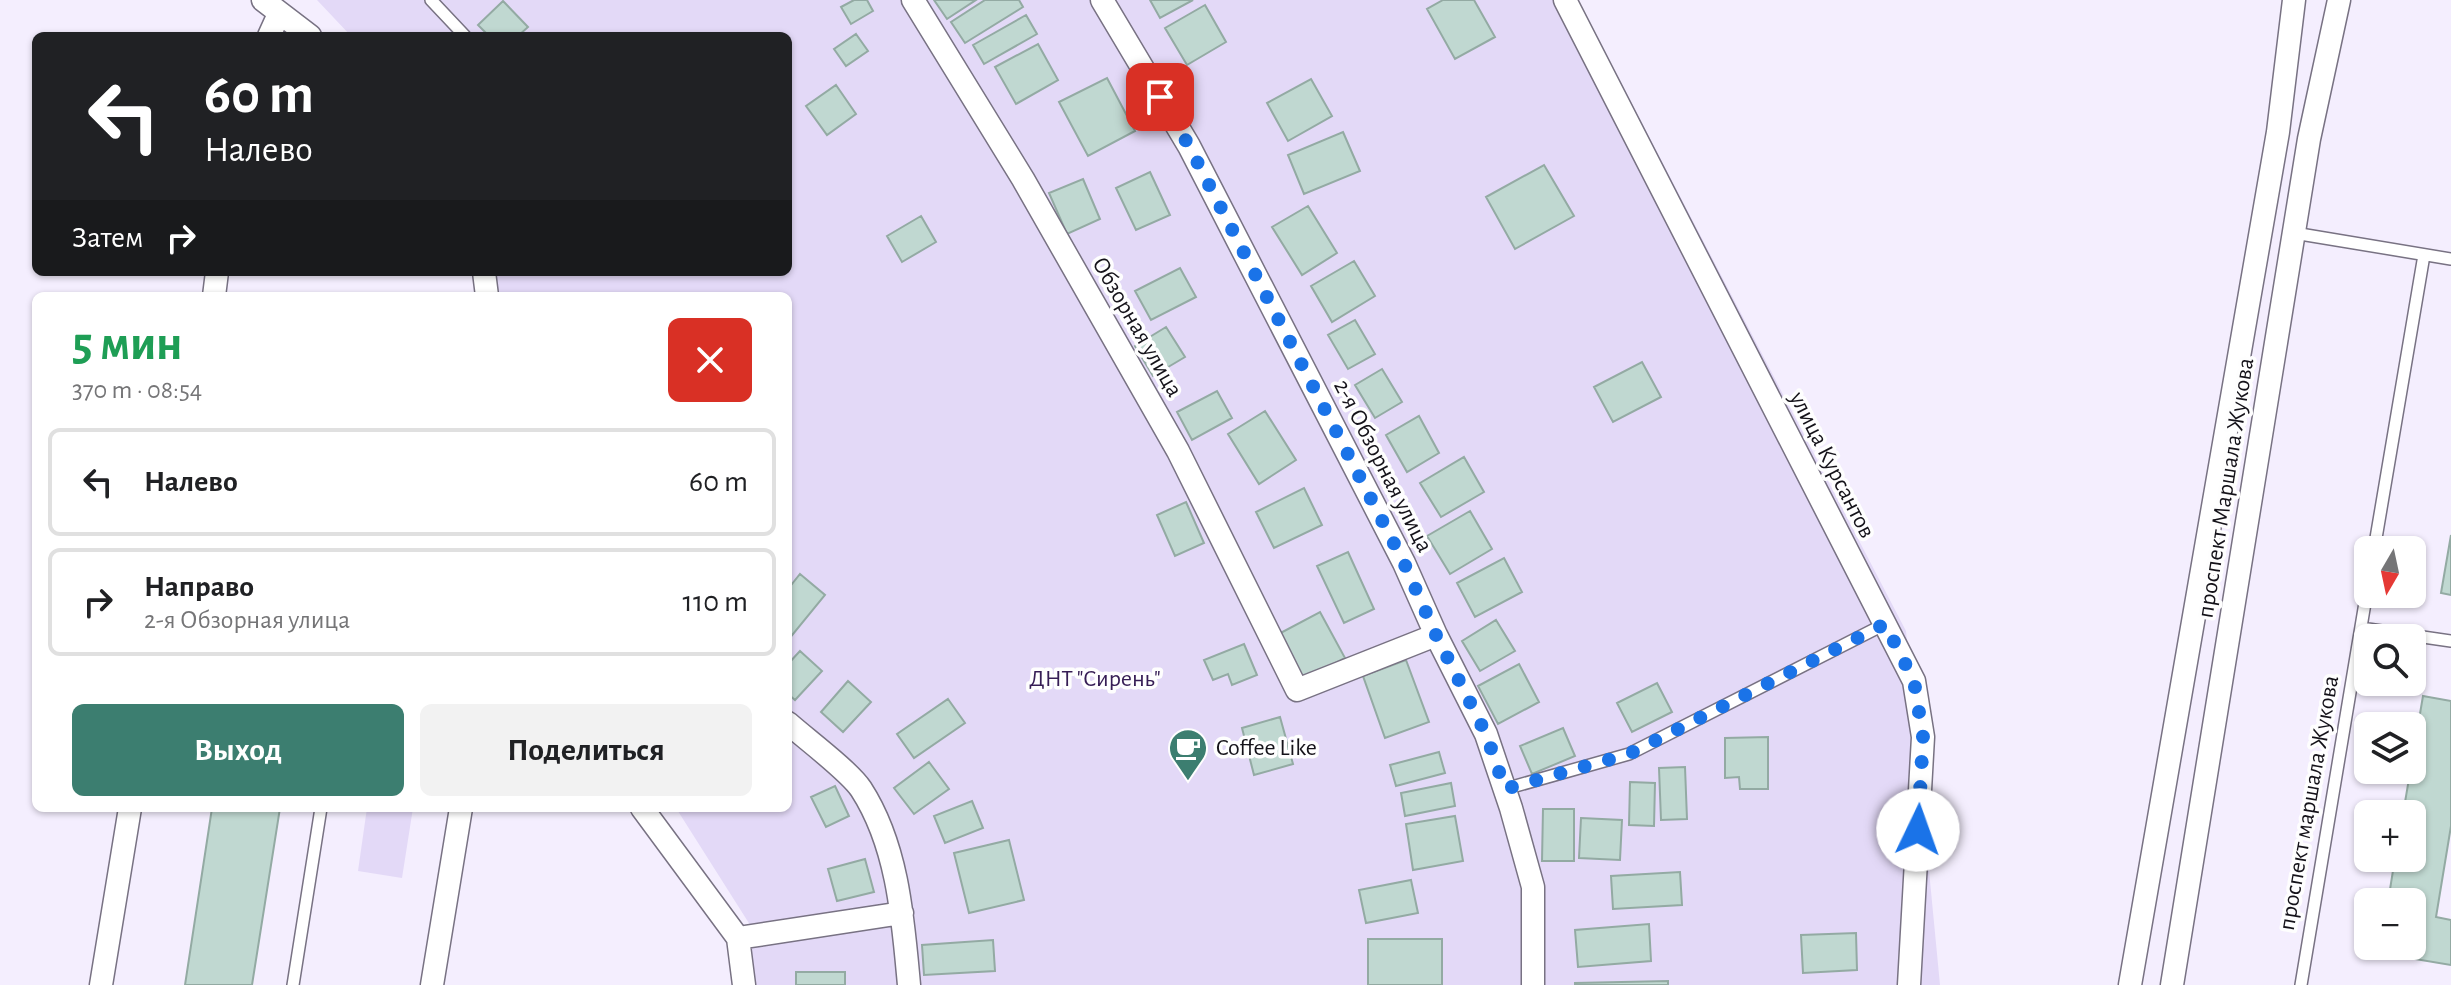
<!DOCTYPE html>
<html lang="ru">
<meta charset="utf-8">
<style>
body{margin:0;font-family:"Alegreya Sans",sans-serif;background:#f2f2f2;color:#202124;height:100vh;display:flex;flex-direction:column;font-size:30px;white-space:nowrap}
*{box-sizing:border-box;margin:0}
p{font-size:26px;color:#757577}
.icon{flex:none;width:44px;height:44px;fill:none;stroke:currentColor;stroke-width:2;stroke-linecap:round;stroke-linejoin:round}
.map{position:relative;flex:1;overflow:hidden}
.sheet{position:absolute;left:32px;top:292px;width:760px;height:520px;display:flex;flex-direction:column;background:#fff;border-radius:12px;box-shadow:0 2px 6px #0004}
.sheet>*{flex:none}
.hud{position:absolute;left:32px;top:32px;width:760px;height:244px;border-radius:12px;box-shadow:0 2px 6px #0004;background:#202124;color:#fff;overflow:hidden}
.needle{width:52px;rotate:189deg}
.controls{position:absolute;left:2354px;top:536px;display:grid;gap:16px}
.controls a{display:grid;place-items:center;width:72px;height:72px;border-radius:12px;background:#fff;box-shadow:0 2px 6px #0004;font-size:40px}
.pin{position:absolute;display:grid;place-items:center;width:68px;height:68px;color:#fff;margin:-34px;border-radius:16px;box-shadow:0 4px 12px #0006}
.me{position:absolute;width:88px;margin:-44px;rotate:3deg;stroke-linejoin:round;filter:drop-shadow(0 0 6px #0008)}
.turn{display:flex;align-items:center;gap:28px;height:168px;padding:0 40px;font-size:36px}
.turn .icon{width:104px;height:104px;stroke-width:2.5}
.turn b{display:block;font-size:56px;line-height:68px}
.then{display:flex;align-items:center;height:76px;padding:0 40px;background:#0003;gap:16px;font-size:30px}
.round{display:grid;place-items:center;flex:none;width:84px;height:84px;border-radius:12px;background:#f2f2f2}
.overview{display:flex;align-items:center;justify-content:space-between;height:136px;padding:0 40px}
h1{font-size:48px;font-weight:700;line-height:60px;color:#1e9e55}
.cta{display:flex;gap:16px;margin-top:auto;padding:16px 40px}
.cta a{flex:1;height:92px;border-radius:12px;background:#3c7e70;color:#fff;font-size:32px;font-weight:700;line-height:92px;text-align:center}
.cta a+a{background:#f2f2f2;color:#202124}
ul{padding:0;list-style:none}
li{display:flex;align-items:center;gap:24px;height:108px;margin:0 16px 12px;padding:0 24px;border:4px solid #e0e0e0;border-radius:12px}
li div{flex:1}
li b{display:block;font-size:30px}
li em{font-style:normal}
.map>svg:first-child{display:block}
</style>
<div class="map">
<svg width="2451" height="985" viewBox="0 0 2451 985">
<rect width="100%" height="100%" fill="#f4eefe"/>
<path fill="#e3d9f7" d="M317,0H1578L1906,631L1940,985H747L752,928L676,808H788V296H493L492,272H788V36H351Z
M367,808H413L402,878L358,871Z"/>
<path fill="#c0d8d1" stroke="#93aaa3" stroke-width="2" d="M854,0H867L873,11L851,24L841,7Z
M934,0H976L947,19Z
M985,0H1019L1023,7L965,43L951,22Z
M1150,0H1193L1160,18Z
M1443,0H1474L1495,37L1455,59L1427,9Z
M503,1L528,27L518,36H489L478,25Z
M1205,5L1226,42L1187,65L1165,28Z
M1026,15L1037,34L984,64L973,45Z
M856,34L868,51L846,66L834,49Z
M1038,44L1058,80L1016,104L995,67Z
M1107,78L1135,131L1088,156L1059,102Z
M1311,79L1332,116L1288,141L1267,103Z
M836,85L856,114L827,135L806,106Z
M1343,132L1360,171L1304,194L1288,155Z
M1544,165L1574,216L1515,249L1486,197Z
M1150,172L1170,215L1136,230L1116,188Z
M1083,179L1100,219L1067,234L1049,193Z
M1308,206L1337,253L1302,275L1272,227Z
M921,216L936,242L902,262L887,236Z
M1354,261L1375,296L1332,322L1311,286Z
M1180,268L1196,297L1151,320L1135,291Z
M1355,320L1375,354L1348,369L1328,335Z
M1166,327L1185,357L1153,376L1135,346Z
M1642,362L1661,397L1613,422L1594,387Z
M1382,369L1402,402L1375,418L1355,385Z
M1217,391L1232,418L1192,440L1177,412Z
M1265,411L1296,460L1259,484L1228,434Z
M1419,416L1439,453L1407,472L1386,435Z
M1464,457L1484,492L1441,517L1420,483Z
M1304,488L1322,525L1274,548L1256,512Z
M1186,502L1204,543L1175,556L1157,515Z
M1470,511L1492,549L1450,574L1427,536Z
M2451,535V595L2441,593Z
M1348,552L1374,609L1344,623L1317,566Z
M1504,558L1522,592L1475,617L1457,583Z
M800,574L825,595L789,639L788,589Z
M1320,612L1345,658L1298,683L1273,637Z
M1496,620L1515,651L1480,671L1462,641Z
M1244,644L1257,675L1232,685L1228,674L1213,680L1204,660Z
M800,651L822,671L795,700L788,694V664Z
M1406,660L1429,722L1385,738L1363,676Z
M1519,664L1539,702L1498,724L1478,686Z
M848,681L871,702L843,732L821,712Z
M1657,683L1672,712L1632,732L1617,703Z
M2423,696L2451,701V826L2436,917L2451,920V965L2379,953L2381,946H2412V902H2388L2395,858H2412V814H2403Z
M948,699L965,723L914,758L897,734Z
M1280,717L1293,764L1254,775L1242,728Z
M1563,728L1575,756L1532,774L1520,746Z
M1768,737V789H1740L1739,777L1725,778V738Z
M1439,752L1445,773L1396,786L1390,765Z
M929,762L949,789L914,814L894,788Z
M1685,767L1687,819L1661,820L1659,768Z
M1630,782L1655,783L1654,826L1629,825Z
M1451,783L1455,806L1405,816L1401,793Z
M835,786L849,816L826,827L811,797Z
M972,801L983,828L945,843L934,816Z
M212,808H280L252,985H185Z
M1543,809H1574V861H1542Z
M1455,816L1463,861L1413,870L1406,824Z
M1581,818L1622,820L1620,860L1579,858Z
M1009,840L1024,900L969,913L954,853Z
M865,859L874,892L837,901L828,869Z
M1680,872L1682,905L1613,909L1611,876Z
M1411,880L1418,913L1366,923L1359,890Z
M1649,924L1651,961L1578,967L1575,930Z
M1856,933L1857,970L1803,973L1801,935Z
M1368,939H1442V985H1368Z
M993,940L995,971L924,975L922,945Z
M796,972H845V985H796Z
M1668,981V985H1575V983Z"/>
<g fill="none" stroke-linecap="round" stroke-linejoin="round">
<defs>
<path id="service" d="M431,0L465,36
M2294,233L2451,259
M2374,550L2424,255
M2361,628L2451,641
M1505,789L1629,754L1885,624
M293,985L321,808
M2301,985L2368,585"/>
<path id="minor" d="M263,0L310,36
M913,0L1023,179L1178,451L1297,690L1436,635
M1102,0L1189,146L1404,563L1436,635L1486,734L1511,808L1533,887V985
M1565,0L1914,681L1923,737L1909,985
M269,36L279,14
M484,272L487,296
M214,296L217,272
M788,723C806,739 849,771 861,789C898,846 903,919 909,985
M642,808L738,938L744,985
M738,938L902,913
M101,985L130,808
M432,985L461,808
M2130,985L2278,132L2294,0
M2172,985L2309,139L2339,0"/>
</defs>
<use href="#service" stroke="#787283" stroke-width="14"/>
<use href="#minor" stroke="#787283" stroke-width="25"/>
<use href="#service" stroke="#fff" stroke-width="11"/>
<use href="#minor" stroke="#fff" stroke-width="22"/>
</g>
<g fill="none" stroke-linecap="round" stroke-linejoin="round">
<path stroke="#1a73e8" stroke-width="14" stroke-dasharray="0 25.2" d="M1160,97L1189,146L1404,563L1436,635L1486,734L1505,789L1629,754L1885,624L1914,681L1923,737L1918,830"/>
</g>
<defs>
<symbol id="cafe-pin" viewBox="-11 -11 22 30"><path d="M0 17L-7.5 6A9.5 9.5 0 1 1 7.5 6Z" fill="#3c7e70" stroke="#fefefe"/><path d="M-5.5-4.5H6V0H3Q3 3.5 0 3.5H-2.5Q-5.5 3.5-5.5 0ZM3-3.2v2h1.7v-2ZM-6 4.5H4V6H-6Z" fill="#fff"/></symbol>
</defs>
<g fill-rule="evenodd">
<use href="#cafe-pin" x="1166" y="726" width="44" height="60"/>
</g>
<g text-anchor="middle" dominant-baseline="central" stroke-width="7" stroke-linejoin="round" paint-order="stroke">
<g font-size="24" fill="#141219" stroke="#fefefe">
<text transform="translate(1137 327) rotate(60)">Обзорная улица</text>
<text transform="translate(1832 465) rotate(63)">улица Курсантов</text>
<text transform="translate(1383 466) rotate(63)">2-я Обзорная улица</text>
<text transform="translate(2226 488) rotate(-81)">проспект Маршала Жукова</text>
<text transform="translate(2309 803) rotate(-80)">проспект маршала Жукова</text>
</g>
<g font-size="24" fill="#361d55" stroke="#fefefe">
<text x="1095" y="679">ДНТ "Сирень"</text>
</g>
<g font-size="24" fill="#141219" stroke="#fefefe" text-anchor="start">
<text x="1216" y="748">Coffee Like</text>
</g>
</g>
</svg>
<div class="controls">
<a><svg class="needle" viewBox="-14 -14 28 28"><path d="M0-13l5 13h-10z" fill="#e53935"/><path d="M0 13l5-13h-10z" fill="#757577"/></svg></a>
<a><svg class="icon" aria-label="search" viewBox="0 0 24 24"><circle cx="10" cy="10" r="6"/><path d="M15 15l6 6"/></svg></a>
<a><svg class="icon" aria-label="layers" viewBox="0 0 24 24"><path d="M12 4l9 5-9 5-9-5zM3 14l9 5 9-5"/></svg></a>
<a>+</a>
<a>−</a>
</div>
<div class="pin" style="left:1160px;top:97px;background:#d93025"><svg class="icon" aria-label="arrive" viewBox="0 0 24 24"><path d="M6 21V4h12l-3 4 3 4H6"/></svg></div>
<svg class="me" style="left:1918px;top:830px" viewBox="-20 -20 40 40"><circle r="19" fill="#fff"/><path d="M0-13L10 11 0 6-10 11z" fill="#1a73e8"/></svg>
<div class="hud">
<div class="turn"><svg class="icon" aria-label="left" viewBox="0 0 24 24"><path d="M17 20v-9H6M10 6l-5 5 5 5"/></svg><div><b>60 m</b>Налево</div></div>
<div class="then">Затем<svg class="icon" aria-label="right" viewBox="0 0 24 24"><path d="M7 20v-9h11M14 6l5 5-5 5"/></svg></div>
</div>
<section class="sheet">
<div class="overview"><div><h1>5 мин</h1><p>370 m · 08:54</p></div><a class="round" style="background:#d93025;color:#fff"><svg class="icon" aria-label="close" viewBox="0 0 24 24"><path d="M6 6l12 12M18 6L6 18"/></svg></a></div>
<ul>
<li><svg class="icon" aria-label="left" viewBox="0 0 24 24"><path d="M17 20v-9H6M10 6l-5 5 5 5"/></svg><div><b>Налево</b></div><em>60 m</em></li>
<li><svg class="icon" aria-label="right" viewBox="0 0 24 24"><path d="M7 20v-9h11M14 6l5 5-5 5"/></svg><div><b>Направо</b><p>2-я Обзорная улица</p></div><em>110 m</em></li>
</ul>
<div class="cta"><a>Выход</a><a>Поделиться</a></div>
</section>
</div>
